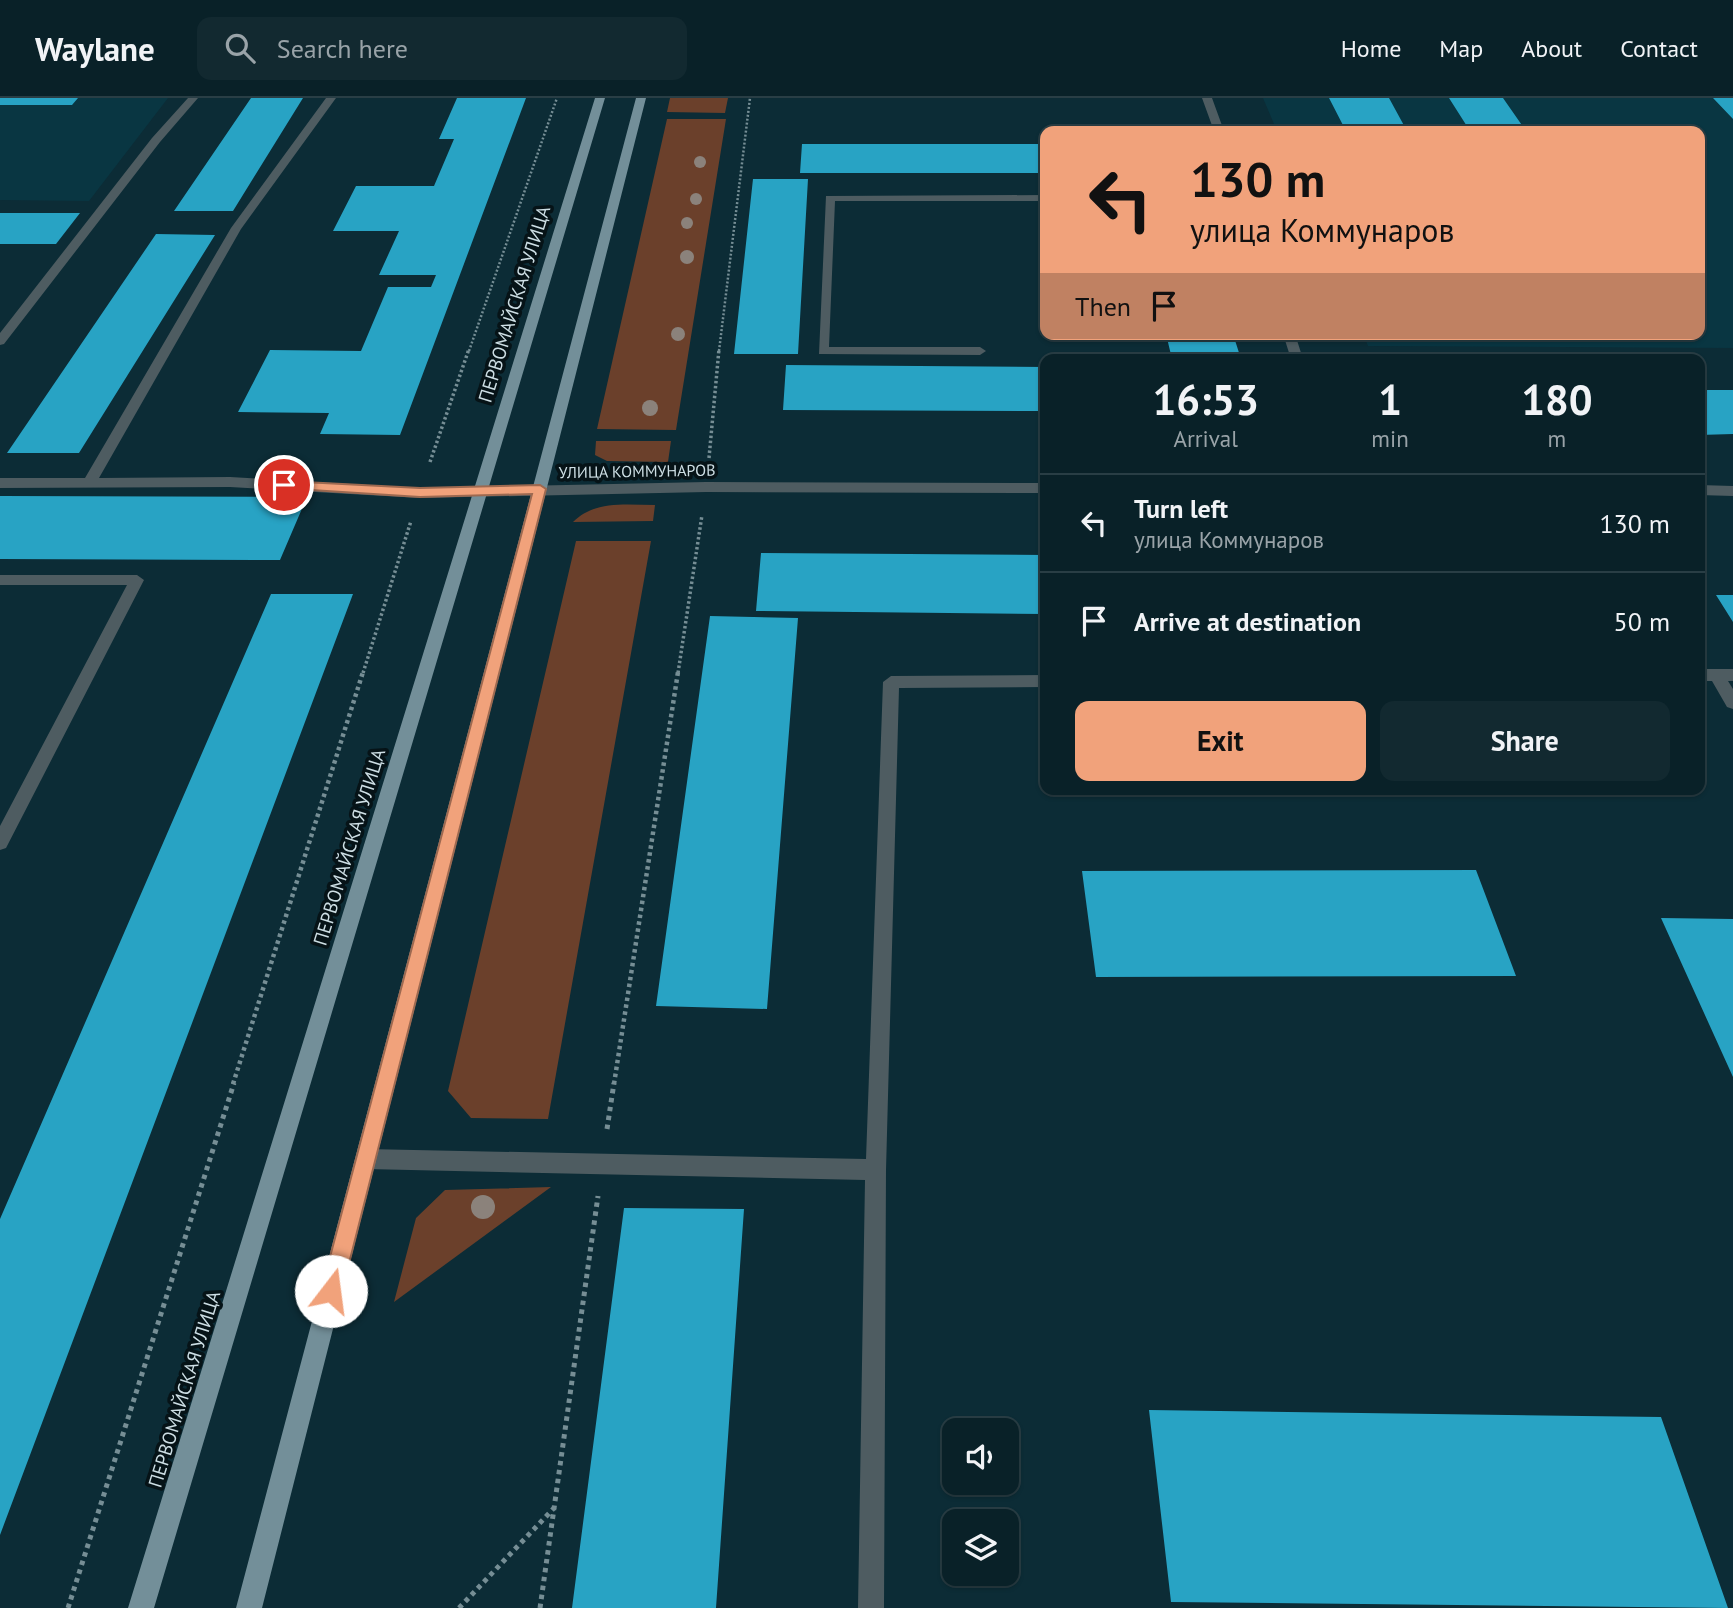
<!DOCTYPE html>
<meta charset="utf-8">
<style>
body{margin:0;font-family:"PT Sans",sans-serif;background:#122930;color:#f1f3f6;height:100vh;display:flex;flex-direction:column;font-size:26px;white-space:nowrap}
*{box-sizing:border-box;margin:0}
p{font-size:23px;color:#99a3a8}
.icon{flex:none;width:38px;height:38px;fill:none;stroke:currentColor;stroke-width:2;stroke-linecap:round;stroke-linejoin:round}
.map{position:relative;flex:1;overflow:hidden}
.sheet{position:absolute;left:1040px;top:256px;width:665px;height:441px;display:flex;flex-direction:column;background:#092128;border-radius:14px;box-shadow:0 2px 5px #0004,0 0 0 2px #293e45}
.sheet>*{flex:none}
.banner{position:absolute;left:1040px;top:28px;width:665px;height:214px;border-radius:14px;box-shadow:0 2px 5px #0004,0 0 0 2px #293e45;background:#f1a27b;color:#111;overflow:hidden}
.controls{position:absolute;left:942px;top:1320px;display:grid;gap:14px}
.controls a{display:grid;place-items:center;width:77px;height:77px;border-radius:14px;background:#092128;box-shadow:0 2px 5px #0004,0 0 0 2px #293e45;font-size:35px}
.pin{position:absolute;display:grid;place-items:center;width:60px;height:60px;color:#fff;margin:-30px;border:4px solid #fff;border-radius:50%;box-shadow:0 2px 7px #0007}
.me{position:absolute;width:77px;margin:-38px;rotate:15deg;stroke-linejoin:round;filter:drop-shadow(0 0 5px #0008)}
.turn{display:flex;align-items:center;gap:24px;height:147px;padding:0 35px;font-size:32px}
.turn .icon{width:91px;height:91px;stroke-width:2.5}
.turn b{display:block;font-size:49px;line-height:60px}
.then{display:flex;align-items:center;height:66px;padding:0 35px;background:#0003;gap:14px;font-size:26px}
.eta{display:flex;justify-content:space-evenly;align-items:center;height:119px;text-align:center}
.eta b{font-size:42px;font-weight:700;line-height:49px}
.action{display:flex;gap:14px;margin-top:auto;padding:14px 35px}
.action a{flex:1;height:80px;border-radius:14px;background:#f1a27b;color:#111;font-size:28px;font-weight:700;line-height:80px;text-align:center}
.action a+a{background:#122930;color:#f1f3f6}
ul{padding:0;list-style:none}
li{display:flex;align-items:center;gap:21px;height:98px;padding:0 35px;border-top:2px solid #293e45}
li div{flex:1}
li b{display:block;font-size:26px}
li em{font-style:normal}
header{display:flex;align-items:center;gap:42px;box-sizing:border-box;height:98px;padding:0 35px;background:#092128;border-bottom:2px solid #293e45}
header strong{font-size:33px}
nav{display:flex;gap:38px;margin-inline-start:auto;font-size:24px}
.search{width:490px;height:63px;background:#122930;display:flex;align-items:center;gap:18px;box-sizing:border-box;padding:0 24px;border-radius:14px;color:#99a3a8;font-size:26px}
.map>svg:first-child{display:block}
</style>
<header>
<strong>Waylane</strong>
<div class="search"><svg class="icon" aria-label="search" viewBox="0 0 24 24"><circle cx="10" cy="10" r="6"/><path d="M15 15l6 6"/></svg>Search here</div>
<nav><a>Home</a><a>Map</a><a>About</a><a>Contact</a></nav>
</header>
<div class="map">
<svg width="1733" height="1510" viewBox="0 0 1733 1510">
<rect width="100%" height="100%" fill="#0c2c36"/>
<path fill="#093642" d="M0,0H168L89,103L0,102Z
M1263,0H1713L1733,21V250L1368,248L1363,236H1699V33H1277Z"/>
<path fill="#6b402b" d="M670,0H728L725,15L667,14Z
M667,21H726L676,332L597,331Z
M596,343H671L668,364L607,363L595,357Z
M655,407L653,423L573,424C595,402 626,407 655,407Z
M576,443H651L548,1021L471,1020L448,993Z
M551,1089L394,1204L416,1120L445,1092Z"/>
<path fill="#28a3c4" d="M0,0H78L72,7H0Z
M251,0H303L233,113H174Z
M457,0H526L400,337L320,336L329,315L238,314L270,252L361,253L388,189H431L436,177H379L399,133H333L356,88H434L454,41H439Z
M1329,0H1389L1407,33H1346Z
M1449,0H1503L1526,33H1470Z
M1713,0H1733V21Z
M802,46H1045V75H800Z
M753,81H808L798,256H734Z
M0,115H80L56,146H0Z
M156,136L215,137L79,355H7Z
M1166,236H1233L1241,261H1172Z
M786,267L1045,269V313L783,312Z
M1699,292H1733V336L1699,337Z
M0,398L307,399L280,462L0,461Z
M761,455L1045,457V516L756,513Z
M271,496H353L0,1437V1121Z
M1716,497H1733V524Z
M710,518L798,520L767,911L656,908Z
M1476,772L1516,878L1096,879L1082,773Z
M1661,820L1733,821V979Z
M624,1110L744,1111L716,1510H572Z
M1149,1312L1661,1319L1728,1510L1171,1504Z"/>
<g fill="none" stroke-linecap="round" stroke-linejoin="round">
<path stroke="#768e95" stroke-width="2.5" stroke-dasharray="2 2" stroke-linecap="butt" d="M469,253L557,0
M719,253L750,0"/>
<path stroke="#768e95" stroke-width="3.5" stroke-dasharray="2.5 2.5" stroke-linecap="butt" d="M709,360L719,251
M430,364L469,251
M363,575L411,423
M678,575L702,417"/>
<path stroke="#768e95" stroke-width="4.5" stroke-dasharray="3.5 3.5" stroke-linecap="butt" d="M233,986L363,574
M614,986L678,574"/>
<path stroke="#768e95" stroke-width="5" stroke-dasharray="4.5 4.5" stroke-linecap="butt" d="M607,1031L614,985
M68,1510L234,985
M459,1510L555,1409
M540,1510L598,1098"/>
<path fill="#4e5c61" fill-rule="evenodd" d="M188,0H198L160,44L4,246L0,247V235L152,40Z
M326,0H336L241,131L99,380L230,379L420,390L706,384L1045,385V395L706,394L420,400L230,389L0,390V380H85L231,130Z
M1202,0H1212L1224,33H1214Z
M1045,97V103H835L829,249H980L986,253L980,257L819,256L826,98Z
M1283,236H1295L1303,261H1291Z
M1699,387L1733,388V398L1699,397Z
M0,477H137L144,482L6,750L0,752V728L127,487H0Z
M1699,571H1733V583H1728L1733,591V611L1727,609L1712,583H1699Z
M1045,577V589L899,590L886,1072L884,1510H858L865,1082L366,1071L359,1068L356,1061L359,1054L366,1051L866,1061L883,584L891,578Z"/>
<path fill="#738f99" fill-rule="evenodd" d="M595,0H605L154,1510H128Z
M636,0H646L262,1510H236Z"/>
</g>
<g fill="#8b827b">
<circle cx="700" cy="64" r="6"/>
<circle cx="696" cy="101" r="6"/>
<circle cx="687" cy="125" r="6"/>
<circle cx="687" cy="159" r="7"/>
<circle cx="678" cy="236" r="7"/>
<circle cx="650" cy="310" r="8"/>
<circle cx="483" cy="1109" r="12"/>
</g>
<path fill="#f1a27b" stroke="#9d6950" stroke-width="2" d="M284,383L420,390L540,387L546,391L342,1193L339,1200L331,1203L324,1200L321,1193L532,396L420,399L280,390L278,387Z"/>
<g text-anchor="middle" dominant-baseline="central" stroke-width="7" stroke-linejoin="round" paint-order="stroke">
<g font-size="16" fill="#cddee4" stroke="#061317">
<text transform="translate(637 373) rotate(-1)">УЛИЦА КОММУНАРОВ</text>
</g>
<g font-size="19" fill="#cddee4" stroke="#061317">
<text transform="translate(514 206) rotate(-73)">ПЕРВОМАЙСКАЯ УЛИЦА</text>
<text transform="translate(349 749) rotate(-73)">ПЕРВОМАЙСКАЯ УЛИЦА</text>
<text transform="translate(184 1291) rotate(-73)">ПЕРВОМАЙСКАЯ УЛИЦА</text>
</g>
</g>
</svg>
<div class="controls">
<a><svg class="icon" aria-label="sound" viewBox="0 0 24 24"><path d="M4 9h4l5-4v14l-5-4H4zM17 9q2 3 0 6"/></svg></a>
<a><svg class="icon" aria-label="layers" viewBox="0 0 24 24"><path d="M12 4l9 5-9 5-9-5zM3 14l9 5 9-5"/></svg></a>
</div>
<div class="pin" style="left:284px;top:387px;background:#d93025"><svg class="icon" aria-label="arrive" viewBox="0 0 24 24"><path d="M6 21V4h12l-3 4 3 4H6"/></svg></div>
<svg class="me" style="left:331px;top:1193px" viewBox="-20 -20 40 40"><circle r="19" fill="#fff"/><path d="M0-13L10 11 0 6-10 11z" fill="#f1a27b"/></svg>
<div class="banner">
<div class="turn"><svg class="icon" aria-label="left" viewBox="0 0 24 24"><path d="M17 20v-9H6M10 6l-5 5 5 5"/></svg><div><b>130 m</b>улица Коммунаров</div></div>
<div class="then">Then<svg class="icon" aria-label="arrive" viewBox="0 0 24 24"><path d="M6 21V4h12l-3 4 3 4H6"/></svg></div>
</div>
<section class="sheet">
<div class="eta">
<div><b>16:53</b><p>Arrival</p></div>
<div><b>1</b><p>min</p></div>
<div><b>180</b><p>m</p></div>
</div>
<ul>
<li><svg class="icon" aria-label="left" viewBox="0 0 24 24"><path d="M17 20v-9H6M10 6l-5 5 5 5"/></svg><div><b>Turn left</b><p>улица Коммунаров</p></div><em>130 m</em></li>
<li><svg class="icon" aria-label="arrive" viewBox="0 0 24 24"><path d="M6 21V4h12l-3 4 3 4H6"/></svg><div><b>Arrive at destination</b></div><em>50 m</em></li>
</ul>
<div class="action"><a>Exit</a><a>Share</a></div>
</section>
</div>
